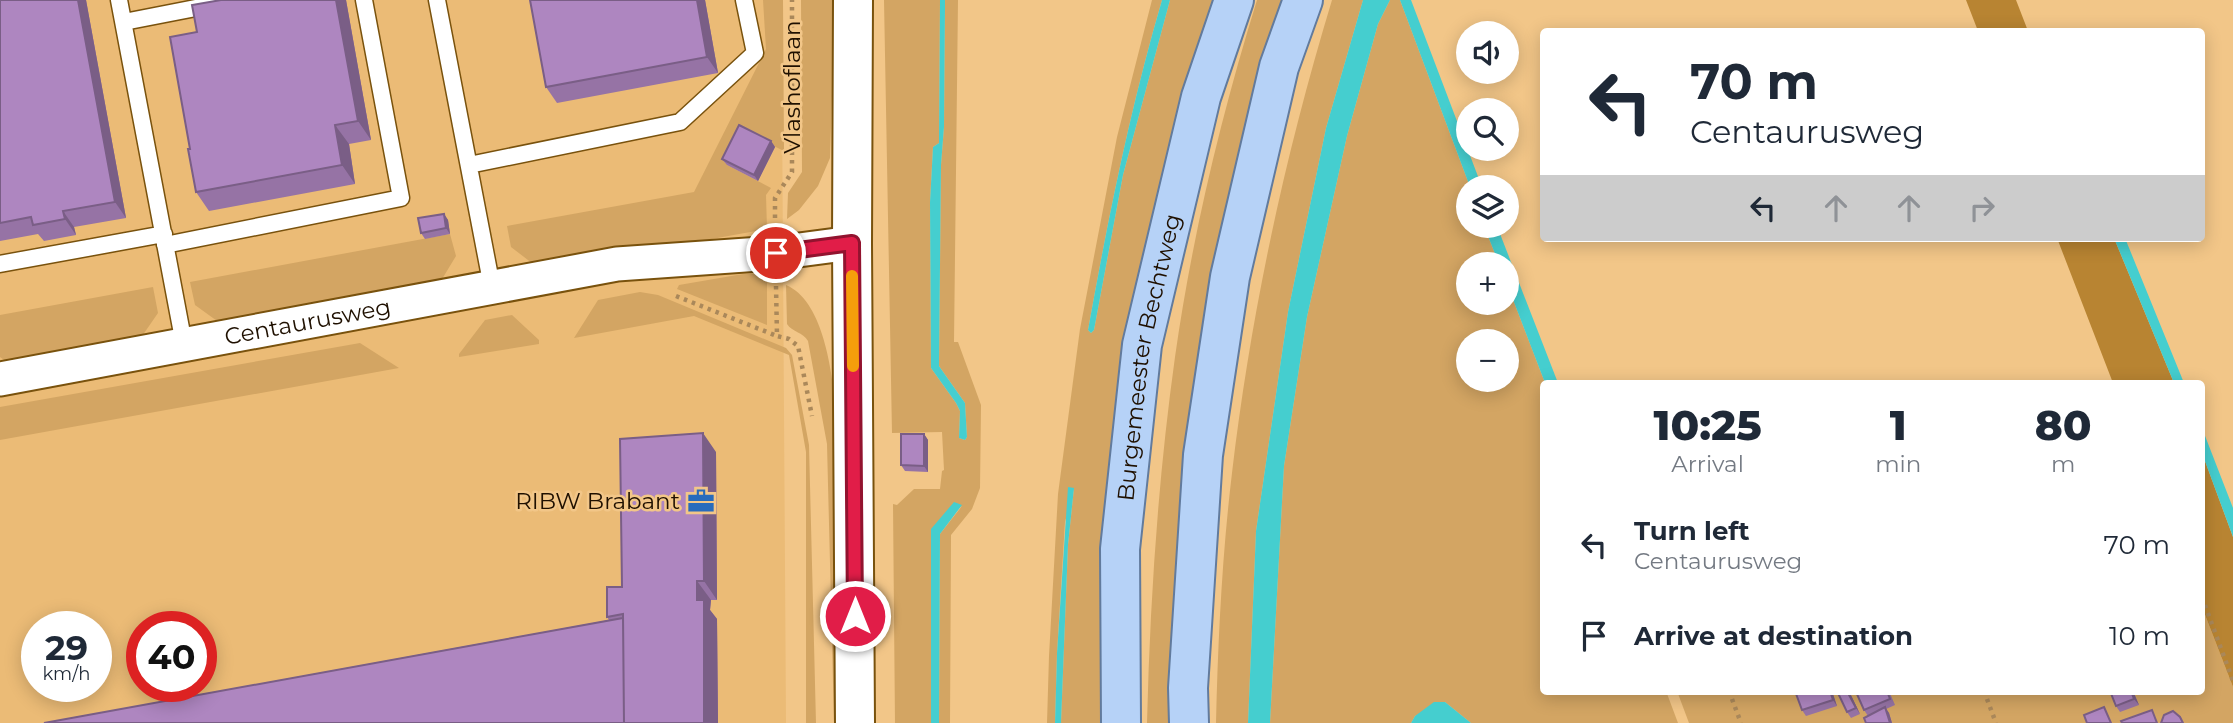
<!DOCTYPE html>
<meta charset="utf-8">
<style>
body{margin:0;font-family:Montserrat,sans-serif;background:#f2f2f3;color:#1f2937;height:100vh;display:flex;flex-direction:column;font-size:26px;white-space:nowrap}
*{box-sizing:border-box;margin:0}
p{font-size:23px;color:#747a83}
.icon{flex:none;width:38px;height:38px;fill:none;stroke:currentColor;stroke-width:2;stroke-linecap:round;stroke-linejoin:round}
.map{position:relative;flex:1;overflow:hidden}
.panel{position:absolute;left:1540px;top:380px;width:665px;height:315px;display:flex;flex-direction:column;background:#fff;border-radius:7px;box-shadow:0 4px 18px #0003}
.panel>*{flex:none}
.top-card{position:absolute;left:1540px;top:28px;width:665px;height:214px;border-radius:7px;box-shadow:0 4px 18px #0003;background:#fff;color:#1f2937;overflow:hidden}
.buttons{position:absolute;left:1456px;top:21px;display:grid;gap:14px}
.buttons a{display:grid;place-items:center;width:63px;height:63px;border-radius:50%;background:#fff;box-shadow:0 4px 18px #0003;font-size:35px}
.speed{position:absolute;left:21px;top:611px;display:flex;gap:14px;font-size:35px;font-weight:700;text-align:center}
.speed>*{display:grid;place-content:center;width:91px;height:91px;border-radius:50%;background:#fff;box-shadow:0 4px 18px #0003;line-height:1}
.speed small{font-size:18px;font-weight:400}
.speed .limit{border:10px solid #d22;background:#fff;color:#111}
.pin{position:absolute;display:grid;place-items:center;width:60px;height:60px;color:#fff;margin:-30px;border:4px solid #fff;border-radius:50%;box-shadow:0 2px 7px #0007}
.me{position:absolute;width:77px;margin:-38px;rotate:0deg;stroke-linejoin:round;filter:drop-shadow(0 0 5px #0008)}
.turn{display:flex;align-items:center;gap:24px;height:147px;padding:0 35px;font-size:32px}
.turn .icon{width:91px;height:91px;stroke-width:2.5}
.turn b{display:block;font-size:49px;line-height:60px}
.lanes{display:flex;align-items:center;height:66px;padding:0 35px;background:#0003;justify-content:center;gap:35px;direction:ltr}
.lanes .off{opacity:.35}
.eta{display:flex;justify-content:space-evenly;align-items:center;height:119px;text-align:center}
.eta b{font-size:42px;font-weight:800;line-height:49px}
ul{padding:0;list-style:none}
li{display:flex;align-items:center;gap:21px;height:91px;padding:0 35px}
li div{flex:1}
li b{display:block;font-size:26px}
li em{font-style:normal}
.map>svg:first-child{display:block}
</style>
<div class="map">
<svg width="2233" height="723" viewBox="0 0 2233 723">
<rect width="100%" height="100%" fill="#f2c688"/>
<path fill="#ebbb76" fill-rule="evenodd" d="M0,0H768L782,102L786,723H0ZM37,626H96V686H37ZM142,626H201V686H142Z"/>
<path fill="#d3a563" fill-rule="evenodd" d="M763,0H783L784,151L743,131L727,165L771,188L766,195L767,229L541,270L511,247L507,226L694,192L766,49Z
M801,0H835L830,158L818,186L799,210L787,219L788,193L802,172Z
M884,0H940L939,138V143L933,147L930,202L931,368L956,403L960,411L959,438L965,440L967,437L965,403L939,366L941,165L944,127L945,0H958L954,342H958L981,405L980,488L972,509L951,535L950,723H939L940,534L962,506L931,530V723H895L893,504L897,505L914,489H940L942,471L944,470L942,432L892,433Z
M1152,0H1162C1130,109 1108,219 1088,330L1091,333L1094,330L1123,175L1170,0H1214L1192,78L1106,723H1061L1068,545L1074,488L1065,522L1057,653L1055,723H1047L1049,656L1058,494L1080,329L1117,137Z
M1257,0H1289L1175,723H1147C1150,601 1158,479 1175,357C1192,237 1221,116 1257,0Z
M1332,0H1363L1326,128L1288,312L1256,531L1248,723H1216C1218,640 1222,556 1232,473C1251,312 1285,155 1332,0Z
M1390,0H1400L1470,187L1468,226H1484L1499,264H1468V303H1507V284L1545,383H1544V691H1666L1678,723H1471L1445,702L1415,716L1411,723H1270L1284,466L1307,317L1347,136L1378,24ZM1468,341H1507V380H1468Z
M450,234L456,256L436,289L224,326L195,305L190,282Z
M743,274H755L767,277V325L677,289L679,285Z
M786,285C822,300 831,366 835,401L843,723H834L827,444L808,341C803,332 792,332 787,324Z
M153,287L158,313L138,342L11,365L0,357V315Z
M640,292L658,295L786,348L792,355L809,445L816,723H806V452L789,355L694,316L574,338L598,300Z
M512,315L539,340V344L459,357V354L485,320Z
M360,343L399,368L0,440V407Z
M2202,607L2233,687V723H1689L1677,691H2202Z"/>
<path fill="#b88432" d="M1966,0H2016L2028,31H1978Z
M2057,238H2114L2174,383H2113Z
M2202,453L2233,537V687L2202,607Z"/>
<path fill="#45cecf" d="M940,0H945V9L944,127L941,165L939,366L965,403L967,437L965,440L959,438L960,411L956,403L931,368L930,202L933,147L939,143V138Z
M1162,0H1170L1123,175L1094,330L1091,333L1088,330C1108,219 1130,109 1162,0Z
M1363,0H1390L1378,24L1347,136L1307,317L1284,466L1270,723H1248L1256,531L1288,312L1326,128Z
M1400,0H1411L1482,187H1470Z
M1484,226H1497L1558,383H1545L1507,284V264H1499Z
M2114,238H2125L2184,383H2174Z
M2202,428L2233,508V537L2202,453Z
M1068,487L1074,488L1068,545L1061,723H1055L1057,653Z
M954,502L962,505L940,534L939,723H931V529Z
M1434,702H1445L1471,723H1411L1415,716Z"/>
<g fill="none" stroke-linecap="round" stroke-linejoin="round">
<defs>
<path id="lane" d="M119,0L184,344
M437,0L492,287
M124,22L237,0
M469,165L680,122L755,53L744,0
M165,245L401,198L364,0
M0,264L164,234"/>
<g id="street">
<path id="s1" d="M0,379L617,264L776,253L852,243"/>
</g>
<path id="secondary" d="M853,0L852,243L855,723"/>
<g id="primary">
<path id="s2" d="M1121,723L1120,549L1142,345L1201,97L1234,0"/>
<path d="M1189,723L1188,688L1203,455L1230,277L1279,67L1303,0"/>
</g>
</defs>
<use href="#lane" stroke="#79520d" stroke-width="19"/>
<use href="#street" stroke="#79520d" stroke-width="37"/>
<use href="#secondary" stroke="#79520d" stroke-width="42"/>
<use href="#primary" stroke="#627b9d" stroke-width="42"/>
<path stroke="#aa885a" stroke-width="4.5" stroke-dasharray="3.5 5" stroke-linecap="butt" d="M775,218V198L792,172V0
M776,286L777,336L789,339L798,346L812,416
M676,296L777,336
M2202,597L2233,681
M1729,691L1741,723
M1984,691L1996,723"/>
<use href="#lane" stroke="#fff" stroke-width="16"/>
<use href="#street" stroke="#fff" stroke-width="33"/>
<use href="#secondary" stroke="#fff" stroke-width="38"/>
<use href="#primary" stroke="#b6d2f7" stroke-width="38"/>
</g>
<path fill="#9673a5" d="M0,0H86L126,218L74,227L76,235L44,241L38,234L0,241Z
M346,0L371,140L349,144L355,184L209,211L196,192L197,32Z
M530,0H705L718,73L557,103L546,87Z
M771,141L775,147L758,181L727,165L722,159Z
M444,214L448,220L450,234L425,239L421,233Z
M924,434L928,440V472L905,471L901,465Z
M716,452L717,600H711L710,610L717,619L718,723H44L609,620L607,617Z
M1832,691L1837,706L1806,716L1802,710Z
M1849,691L1860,714L1851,718L1847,712Z
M1857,691H1889L1895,705L1886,709L1889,713L1892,723H1866L1868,716L1864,710Z
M2133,691L2139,705L2120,712L2116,706Z"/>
<path fill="#7a5e86" d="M78,0H86L126,218L115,202Z
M336,0H346L371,140L358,121Z
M697,0H705L718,73L707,57Z
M335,125L349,144L355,184L342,165Z
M771,141L775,147L758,181L754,175Z
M63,211L74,227L76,235L65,219Z
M444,214L448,220L450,234L446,228Z
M703,433L716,452L717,600L704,581Z
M924,434L928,440V472L924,466Z
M697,581L711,600L710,610L717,619L718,723H704L697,600Z
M1830,691H1832L1837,706L1833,700Z
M1847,691H1849L1860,714L1856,708Z
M2131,691H2133L2139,705L2134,699Z
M1885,707L1889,713L1892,723H1890Z"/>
<path fill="#ae86c0" stroke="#7a5e86" stroke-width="2" d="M0,0H78L115,202L63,211L65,219L33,225L31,217L0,223Z
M221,0H336L358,121L335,125L342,165L196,192L188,149H190L170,37L197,32L192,5Z
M530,0H697L707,57L546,87Z
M739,125L771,141L754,175L722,159Z
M444,214L446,228L421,233L418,218Z
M703,433L704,581H697V600H704V723H624L623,614L607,617V587H622L620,439Z
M901,434H924V466L901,465Z
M623,618L624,723H44Z
M1795,691H1830L1833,700L1802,710Z
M1837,691H1847L1856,708L1847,712Z
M1887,691L1890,699L1864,710L1856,692Z
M2110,691H2131L2134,699L2116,706Z
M1885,707L1890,723H1866L1864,718Z
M2104,707L2111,723H2087L2084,715Z
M2152,710L2157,723H2122L2121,721Z
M2173,711L2180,717L2183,723H2161L2164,715Z"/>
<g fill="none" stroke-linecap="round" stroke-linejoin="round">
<defs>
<path id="route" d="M776,253L852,243L855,616"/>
</defs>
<use href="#route" stroke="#92132f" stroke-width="18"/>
<use href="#route" stroke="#e11d48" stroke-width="12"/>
<path stroke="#f59e0b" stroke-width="12" d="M852,276L853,366"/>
</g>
<defs>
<symbol id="office-bare" viewBox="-9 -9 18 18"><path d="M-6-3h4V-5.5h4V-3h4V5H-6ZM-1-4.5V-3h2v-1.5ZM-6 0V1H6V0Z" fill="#286bbc" stroke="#f2c688" stroke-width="2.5" paint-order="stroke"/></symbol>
</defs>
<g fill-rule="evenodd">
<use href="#office-bare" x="682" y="482" width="38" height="38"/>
</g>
<g text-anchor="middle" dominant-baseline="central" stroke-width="5" stroke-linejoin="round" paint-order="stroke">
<g font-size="23" fill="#1f1000" stroke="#f2c688">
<text transform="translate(792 87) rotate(-90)">Vlashoflaan</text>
<text stroke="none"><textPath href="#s1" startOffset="313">Centaurusweg</textPath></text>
<text stroke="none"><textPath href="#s2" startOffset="368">Burgemeester Bechtweg</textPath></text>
</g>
<g font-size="23" fill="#1f1000" stroke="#f2c688" text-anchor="end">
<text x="680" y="501">RIBW Brabant</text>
</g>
</g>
</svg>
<div class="buttons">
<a><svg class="icon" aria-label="sound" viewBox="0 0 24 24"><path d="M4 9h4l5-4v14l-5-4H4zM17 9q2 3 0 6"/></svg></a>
<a><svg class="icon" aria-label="search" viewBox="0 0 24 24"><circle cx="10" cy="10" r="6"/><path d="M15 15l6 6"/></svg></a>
<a><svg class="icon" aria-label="layers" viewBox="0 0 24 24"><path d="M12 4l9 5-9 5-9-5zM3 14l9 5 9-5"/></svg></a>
<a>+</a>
<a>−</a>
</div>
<div class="speed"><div>29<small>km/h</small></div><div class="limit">40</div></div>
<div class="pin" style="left:776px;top:253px;background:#d93025"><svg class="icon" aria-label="arrive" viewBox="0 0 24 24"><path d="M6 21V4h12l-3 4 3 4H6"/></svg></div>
<svg class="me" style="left:855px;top:616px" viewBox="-20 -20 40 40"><circle r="17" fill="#e11d48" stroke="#fff" stroke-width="3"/><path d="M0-11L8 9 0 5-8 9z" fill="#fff"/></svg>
<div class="top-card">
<div class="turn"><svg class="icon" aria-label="left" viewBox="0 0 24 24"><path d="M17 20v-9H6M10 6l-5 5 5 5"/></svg><div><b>70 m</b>Centaurusweg</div></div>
<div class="lanes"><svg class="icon" aria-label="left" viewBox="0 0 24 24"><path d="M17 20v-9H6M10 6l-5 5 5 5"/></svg><svg class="icon off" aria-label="ahead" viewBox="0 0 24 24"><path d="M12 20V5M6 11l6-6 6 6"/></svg><svg class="icon off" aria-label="ahead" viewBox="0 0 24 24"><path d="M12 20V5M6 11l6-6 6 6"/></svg><svg class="icon off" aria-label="right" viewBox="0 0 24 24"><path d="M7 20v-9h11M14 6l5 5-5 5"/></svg></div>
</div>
<section class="panel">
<div class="eta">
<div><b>10:25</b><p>Arrival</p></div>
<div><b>1</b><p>min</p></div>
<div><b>80</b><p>m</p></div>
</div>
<ul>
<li><svg class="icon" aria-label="left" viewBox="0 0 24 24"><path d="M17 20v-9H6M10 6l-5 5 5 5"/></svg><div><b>Turn left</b><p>Centaurusweg</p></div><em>70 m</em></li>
<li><svg class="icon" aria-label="arrive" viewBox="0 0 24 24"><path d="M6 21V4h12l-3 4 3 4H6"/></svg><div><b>Arrive at destination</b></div><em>10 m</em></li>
</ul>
</section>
</div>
